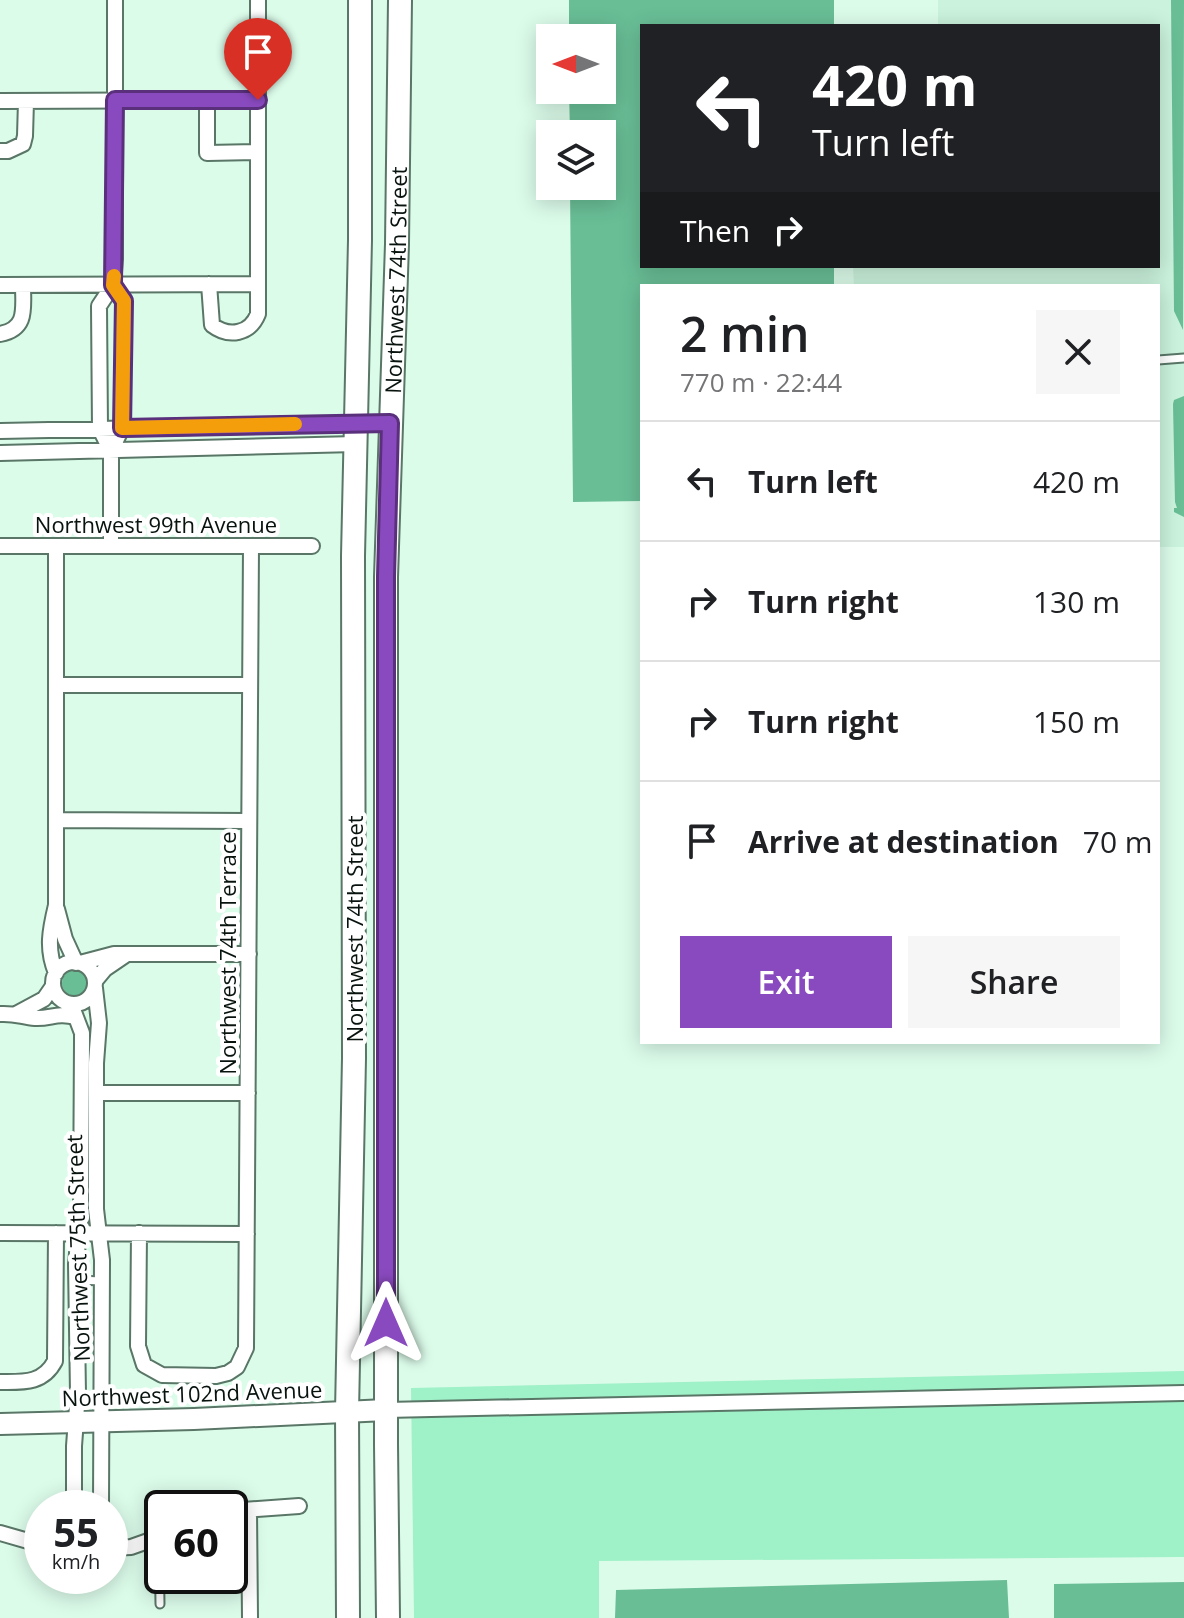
<!DOCTYPE html>
<meta charset="utf-8">
<style>
body{margin:0;font-family:"Open Sans",sans-serif;background:#f6f6f6;color:#202124;height:100vh;display:flex;flex-direction:column;font-size:30px;white-space:nowrap}
*{box-sizing:border-box;margin:0}
p{font-size:26px;color:#757577}
.icon{flex:none;width:44px;height:44px;fill:none;stroke:currentColor;stroke-width:2;stroke-linecap:round;stroke-linejoin:round}
.map{position:relative;flex:1;overflow:hidden}
.sheet{position:absolute;left:640px;top:284px;width:520px;height:760px;display:flex;flex-direction:column;background:#fff;border-radius:0px;box-shadow:0 4px 20px #0003}
.sheet>*{flex:none}
.guide{position:absolute;left:640px;top:24px;width:520px;height:244px;border-radius:0px;box-shadow:0 4px 20px #0003;background:#202124;color:#fff;overflow:hidden}
.needle{width:52px;rotate:270deg}
.tools{position:absolute;left:536px;top:24px;display:grid;gap:16px}
.tools a{display:grid;place-items:center;width:80px;height:80px;border-radius:0px;background:#fff;box-shadow:0 4px 20px #0003;font-size:40px}
.speed{position:absolute;left:24px;top:1490px;display:flex;gap:16px;font-size:40px;font-weight:700;text-align:center}
.speed>*{display:grid;place-content:center;width:104px;height:104px;border-radius:50%;background:#fff;box-shadow:0 4px 20px #0003;line-height:1}
.speed small{font-size:20px;font-weight:400}
.speed .limit{border:4px solid #111;border-radius:12px;background:#fff;color:#111}
.pin{position:absolute;display:grid;place-items:center;width:68px;height:68px;color:#fff;margin:-82px -34px;border-radius:50% 50% 50% 0;rotate:-45deg;box-shadow:0 0 8px #0007}
.pin .icon{rotate:45deg}
.me{position:absolute;width:88px;margin:-44px;rotate:0deg;stroke-linejoin:round;filter:drop-shadow(0 0 6px #0008)}
.turn{display:flex;align-items:center;gap:28px;height:168px;padding:0 40px;font-size:36px}
.turn .icon{width:104px;height:104px;stroke-width:2.5}
.turn b{display:block;font-size:56px;line-height:68px}
.then{display:flex;align-items:center;height:76px;padding:0 40px;background:#0003;gap:16px;font-size:30px}
.round{display:grid;place-items:center;flex:none;width:84px;height:84px;border-radius:0px;background:#f6f6f6}
.headline{display:flex;align-items:center;justify-content:space-between;height:136px;padding:0 40px}
h1{font-size:48px;font-weight:600;line-height:60px}
.cta{display:flex;gap:16px;margin-top:auto;padding:16px 40px}
.cta a{flex:1;height:92px;border-radius:0px;background:#8a4abf;color:#fff;font-size:32px;font-weight:600;line-height:92px;text-align:center}
.cta a+a{background:#f6f6f6;color:#202124}
ul{padding:0;list-style:none}
li{display:flex;align-items:center;gap:24px;height:120px;padding:0 40px;border-top:2px solid #e0e0e0}
li div{flex:1}
li b{display:block;font-size:30px}
li em{font-style:normal}
.map>svg:first-child{display:block}
</style>
<div class="map">
<svg width="1184" height="1618" viewBox="0 0 1184 1618">
<rect width="100%" height="100%" fill="#dcfcea"/>
<path fill="#caf2dc" d="M938,0H1184V547H1158V286H854L853,266H1158V26H938Z"/>
<path fill="#9ff1c8" d="M1184,1371V1557L599,1561V1618H414L411,1388Z"/>
<path fill="#69be96" d="M569,0H834V26H642V266H834V286H642V501L573,502L570,186H602V134H570L569,90H602V38H569Z
M1171,0H1184L1183,330L1174,311Z
M1184,396V517L1174,512V508H1177L1175,502L1173,404L1174,400Z
M62 983a13 13 0 1 1 26 0a13 13 0 1 1-26 0Z
M1007,1580L1009,1618H615L616,1590Z
M1184,1582V1618H1054V1584Z"/>
<g fill="none" stroke-linecap="round" stroke-linejoin="round">
<defs>
<path id="lane" d="M1158,360L1184,358
M77,1280L102,1281
M159,1537L160,1604"/>
<path id="street" d="M207,100V153L258,152
M0,101L258,100
M0,151H8L23,144L25,136L26,101
M209,284L212,325C229,338 250,334 258,314V0
M0,285L258,284
M0,334C28,329 23,308 23,285
M0,431L390,423
M111,451L100,429L99,306L113,285L115,259V0
M0,453L356,444
M0,546H312
M56,546V905C50,930 46,949 56,973
M111,546V451L122,428L124,301L113,285
M56,685H250
M56,820L249,821
M57,909L65,939L76,963
M53 983a21 21 0 1 1 42 0a21 21 0 1 1-42 0Z
M80,963L114,954H249
M95,981L105,969L127,954
M95,988L99,1023L96,1063V1209L102,1260L101,1508
M71,1004L82,1033V1042L81,1210L76,1264L78,1393L74,1446V1508
M18,1013L44,999L53,986
M0,1014C15,1013 22,1017 35,1018C51,1019 56,1012 76,1017
M96,1093H248
M0,1233L247,1234
M139,1233L138,1346L144,1365L162,1375L216,1376L228,1373L237,1367L246,1348L251,546
M0,1382C23,1382 43,1384 55,1361L56,1233
M386,1410L1184,1393
M230,1511L299,1506
M249,1511L250,1618
M0,1533L42,1545
M110,1548L131,1547L162,1536"/>
<path id="secondary" d="M0,1424L194,1419L386,1410"/>
<g id="primary">
<path d="M348,1618L347,1412L354,1058L353,556L360,240V0"/>
<path id="s1" d="M388,1618L386,1444V577L397,244L400,0"/>
</g>
</defs>
<use href="#lane" stroke="#597667" stroke-width="11"/>
<use href="#street" stroke="#597667" stroke-width="18"/>
<use href="#secondary" stroke="#597667" stroke-width="24"/>
<use href="#primary" stroke="#597667" stroke-width="26"/>
<use href="#lane" stroke="#fff" stroke-width="7"/>
<use href="#street" stroke="#fff" stroke-width="14"/>
<use href="#secondary" stroke="#fff" stroke-width="20"/>
<use href="#primary" stroke="#fff" stroke-width="22"/>
</g>
<g fill="none" stroke-linecap="round" stroke-linejoin="round">
<defs>
<path id="route" d="M258,100H115L113,285L124,301L122,428L390,423L386,577V1323"/>
</defs>
<use href="#route" stroke="#5a307c" stroke-width="20"/>
<use href="#route" stroke="#8a4abf" stroke-width="14"/>
<path stroke="#f59e0b" stroke-width="14" d="M114,276L113,285L124,301L122,428L295,424"/>
</g>
<g text-anchor="middle" dominant-baseline="central" stroke-width="8" stroke-linejoin="round" paint-order="stroke">
<g font-size="22" fill="#08130e" stroke="#fff">
<text stroke="none"><textPath href="#s1" startOffset="1338">Northwest 74th Street</textPath></text>
<text x="156" y="524">Northwest 99th Avenue</text>
<text transform="translate(354 929) rotate(-90)">Northwest 74th Street</text>
<text transform="translate(227 953) rotate(-90)">Northwest 74th Terrace</text>
<text transform="translate(77 1248) rotate(-92)">Northwest 75th Street</text>
<text transform="translate(192 1393) rotate(-2)">Northwest 102nd Avenue</text>
</g>
</g>
</svg>
<div class="tools">
<a><svg class="needle" viewBox="-14 -14 28 28"><path d="M0-13l5 13h-10z" fill="#e53935"/><path d="M0 13l5-13h-10z" fill="#757577"/></svg></a>
<a><svg class="icon" aria-label="layers" viewBox="0 0 24 24"><path d="M12 4l9 5-9 5-9-5zM3 14l9 5 9-5"/></svg></a>
</div>
<div class="speed"><div>55<small>km/h</small></div><div class="limit">60</div></div>
<div class="pin" style="left:258px;top:100px;background:#d93025"><svg class="icon" aria-label="arrive" viewBox="0 0 24 24"><path d="M6 21V4h12l-3 4 3 4H6"/></svg></div>
<svg class="me" style="left:386px;top:1323px" viewBox="-20 -20 40 40"><path d="M0-17L14 15 0 8-14 15z" fill="#8a4abf" stroke="#fff" stroke-width="4"/></svg>
<div class="guide">
<div class="turn"><svg class="icon" aria-label="left" viewBox="0 0 24 24"><path d="M17 20v-9H6M10 6l-5 5 5 5"/></svg><div><b>420 m</b>Turn left</div></div>
<div class="then">Then<svg class="icon" aria-label="right" viewBox="0 0 24 24"><path d="M7 20v-9h11M14 6l5 5-5 5"/></svg></div>
</div>
<section class="sheet">
<div class="headline"><div><h1>2 min</h1><p>770 m · 22:44</p></div><a class="round"><svg class="icon" aria-label="close" viewBox="0 0 24 24"><path d="M6 6l12 12M18 6L6 18"/></svg></a></div>
<ul>
<li><svg class="icon" aria-label="left" viewBox="0 0 24 24"><path d="M17 20v-9H6M10 6l-5 5 5 5"/></svg><div><b>Turn left</b></div><em>420 m</em></li>
<li><svg class="icon" aria-label="right" viewBox="0 0 24 24"><path d="M7 20v-9h11M14 6l5 5-5 5"/></svg><div><b>Turn right</b></div><em>130 m</em></li>
<li><svg class="icon" aria-label="right" viewBox="0 0 24 24"><path d="M7 20v-9h11M14 6l5 5-5 5"/></svg><div><b>Turn right</b></div><em>150 m</em></li>
<li><svg class="icon" aria-label="arrive" viewBox="0 0 24 24"><path d="M6 21V4h12l-3 4 3 4H6"/></svg><div><b>Arrive at destination</b></div><em>70 m</em></li>
</ul>
<div class="cta"><a>Exit</a><a>Share</a></div>
</section>
</div>
